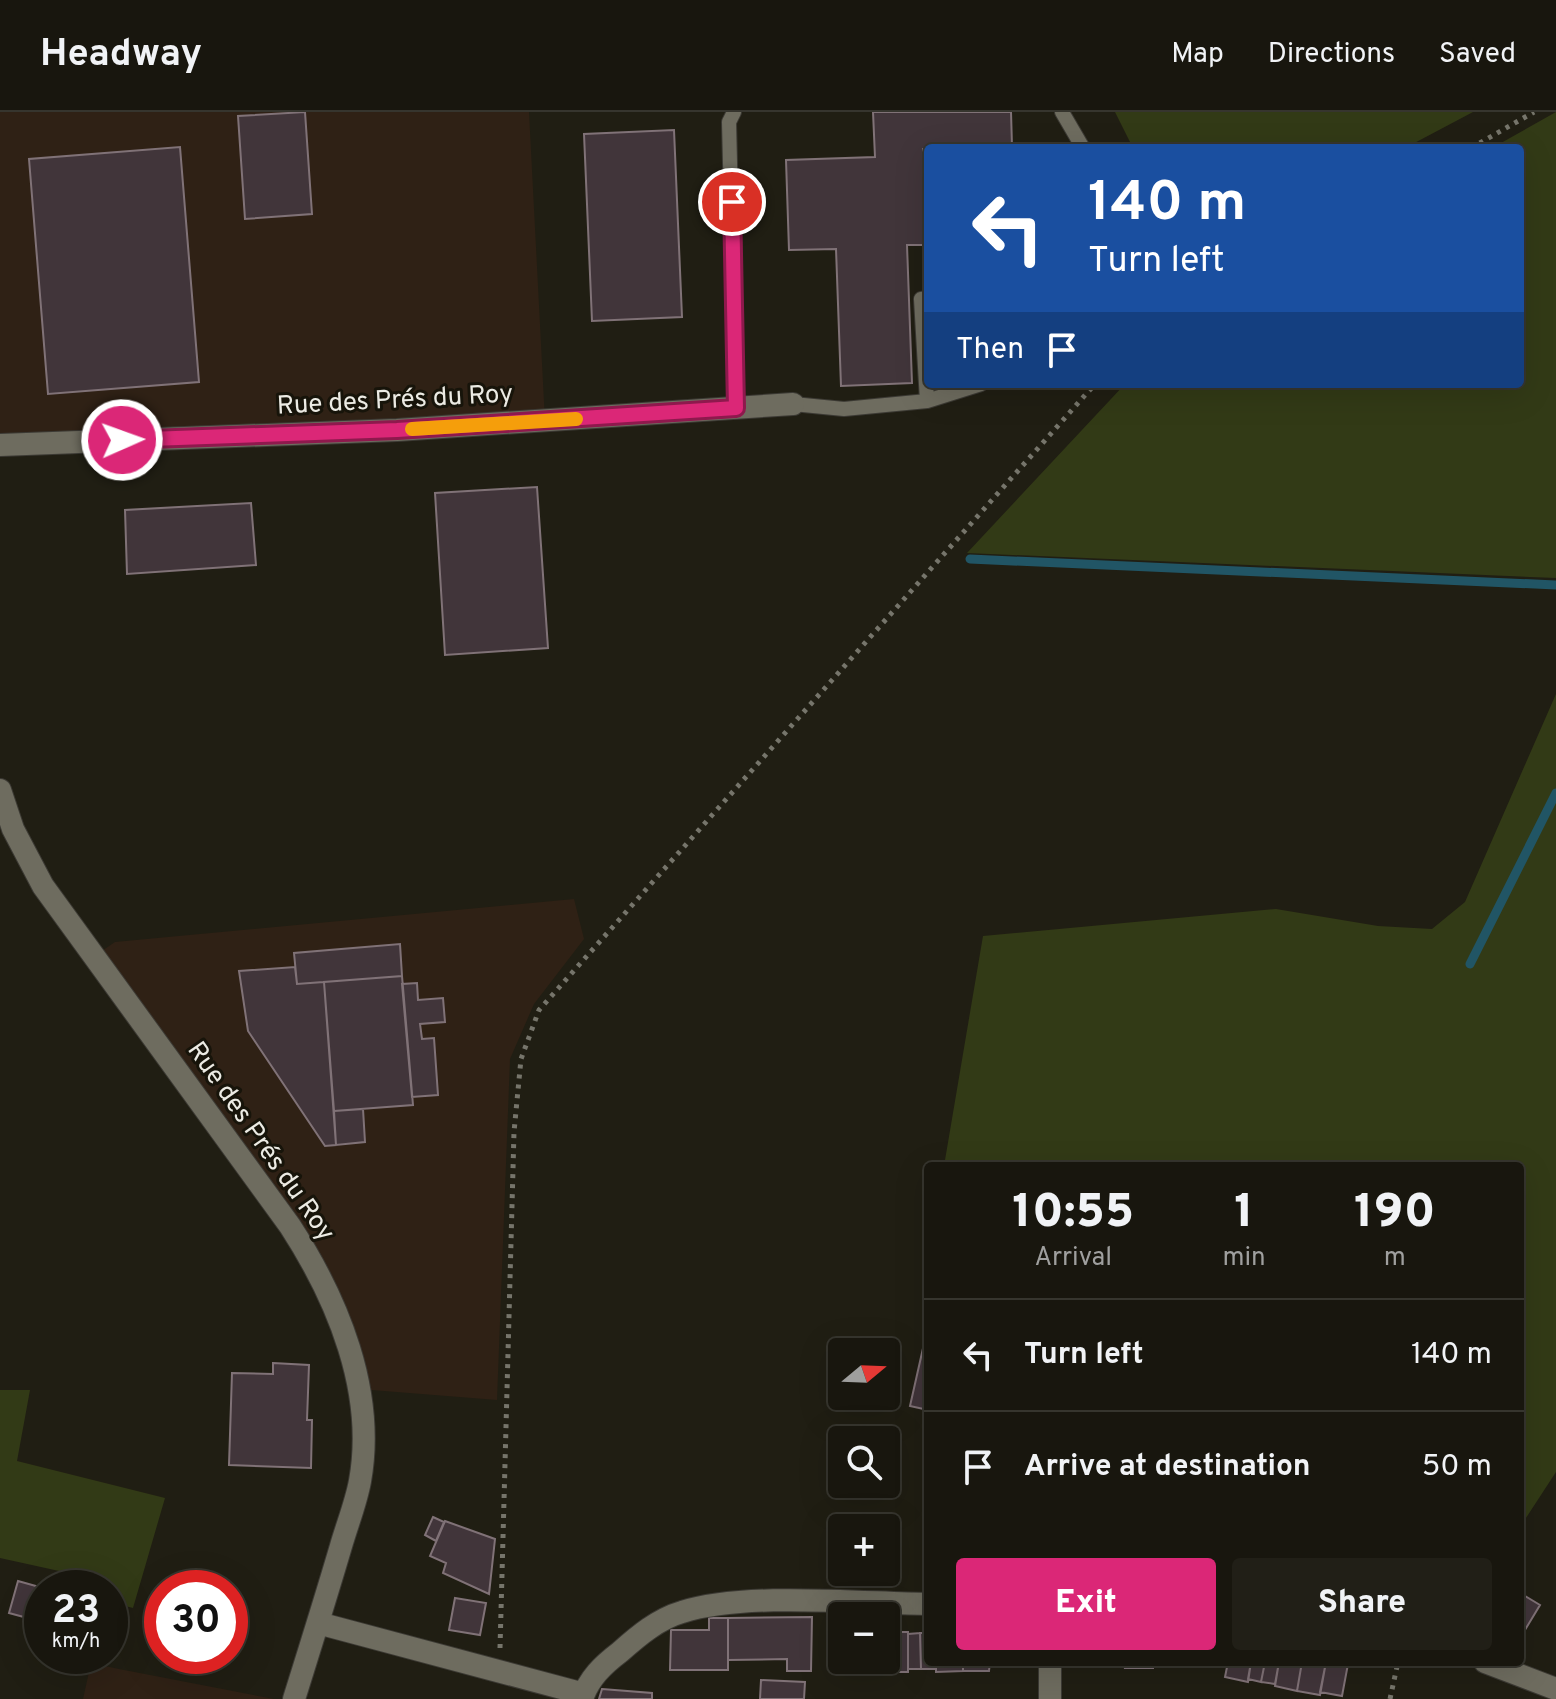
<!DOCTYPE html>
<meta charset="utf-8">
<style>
body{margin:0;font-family:Overpass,sans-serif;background:#211f17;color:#f1f3f6;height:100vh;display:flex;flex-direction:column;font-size:30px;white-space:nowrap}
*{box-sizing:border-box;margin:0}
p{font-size:26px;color:#9f9f9e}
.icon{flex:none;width:44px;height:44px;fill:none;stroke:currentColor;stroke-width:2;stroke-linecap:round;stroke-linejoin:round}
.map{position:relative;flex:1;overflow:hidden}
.details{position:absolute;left:924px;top:1050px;width:600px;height:504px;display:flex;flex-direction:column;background:#18160e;border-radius:8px;box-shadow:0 8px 32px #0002,0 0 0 2px #36352e}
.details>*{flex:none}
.top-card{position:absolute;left:924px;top:32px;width:600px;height:244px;border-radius:8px;box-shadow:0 8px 32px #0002,0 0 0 2px #36352e;background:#1a4fa0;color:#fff;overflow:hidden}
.needle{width:52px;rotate:71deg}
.controls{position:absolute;left:828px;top:1226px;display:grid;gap:16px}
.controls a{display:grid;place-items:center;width:72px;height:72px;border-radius:8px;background:#18160e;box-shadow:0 8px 32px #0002,0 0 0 2px #36352e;font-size:40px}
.speed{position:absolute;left:24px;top:1458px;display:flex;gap:16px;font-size:40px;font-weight:700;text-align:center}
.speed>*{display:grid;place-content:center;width:104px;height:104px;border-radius:50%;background:#18160e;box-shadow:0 8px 32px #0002,0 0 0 2px #36352e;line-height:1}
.speed small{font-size:20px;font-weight:400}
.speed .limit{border:12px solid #d22;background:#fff;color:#111}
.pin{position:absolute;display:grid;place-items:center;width:68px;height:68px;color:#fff;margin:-34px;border:4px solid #fff;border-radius:50%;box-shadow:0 2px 8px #0007}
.me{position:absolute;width:88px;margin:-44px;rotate:88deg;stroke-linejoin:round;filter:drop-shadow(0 0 6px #0008)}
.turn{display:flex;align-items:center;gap:28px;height:168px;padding:0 32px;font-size:36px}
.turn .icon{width:104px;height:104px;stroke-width:2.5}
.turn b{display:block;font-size:56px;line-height:68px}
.then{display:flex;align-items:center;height:76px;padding:0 32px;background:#0003;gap:16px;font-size:30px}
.eta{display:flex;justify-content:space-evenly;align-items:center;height:136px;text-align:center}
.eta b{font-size:48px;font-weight:800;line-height:56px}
.primary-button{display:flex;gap:16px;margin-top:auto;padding:16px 32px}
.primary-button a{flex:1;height:92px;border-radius:8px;background:#db2777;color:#fff;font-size:32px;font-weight:800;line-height:92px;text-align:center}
.primary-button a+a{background:#211f17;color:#f1f3f6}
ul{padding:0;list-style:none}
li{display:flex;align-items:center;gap:24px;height:112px;padding:0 32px;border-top:2px solid #36352e}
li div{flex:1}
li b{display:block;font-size:30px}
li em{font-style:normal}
header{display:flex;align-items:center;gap:48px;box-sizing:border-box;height:112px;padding:0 40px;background:#18160e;border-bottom:2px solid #36352e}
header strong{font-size:38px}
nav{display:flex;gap:44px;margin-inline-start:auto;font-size:28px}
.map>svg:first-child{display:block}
</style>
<header>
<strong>Headway</strong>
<nav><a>Map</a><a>Directions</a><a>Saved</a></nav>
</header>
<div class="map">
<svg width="1556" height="1587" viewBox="0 0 1556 1587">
<rect width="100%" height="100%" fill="#201e13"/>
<path fill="#2f2115" d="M0,0H529L545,309L0,333Z
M574,787L584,827L534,892L510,947L497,1288L359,1277L325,1177L93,845L115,830Z
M91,1551L119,1557L274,1587H83Z"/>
<path fill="#323a16" d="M1115,0H1473L1405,36H1133Z
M1556,0V466L967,441L1125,272H1520V36H1492Z
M1556,582V1360L1520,1415V1054H944L983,824L1276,797L1378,814L1432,817L1465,790Z
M0,1278H30L17,1349L165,1386L133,1496L110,1490V1476H98L100,1468L0,1446Z"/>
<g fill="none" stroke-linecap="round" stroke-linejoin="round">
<path stroke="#215565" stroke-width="9" d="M970,447L1556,473
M1470,852L1556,681"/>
</g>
<path fill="#41353a" stroke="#807277" stroke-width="2" d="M305,0L312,102L245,107L238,4Z
M873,0H1011L1012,34L923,37L926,133H907L912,271L841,274L836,137L789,138L786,48L875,45Z
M674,18L682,205L592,209L584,22Z
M180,35L199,270L48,282L29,47Z
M537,375L548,536L445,543L435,381Z
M251,391L256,453L127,462L125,398Z
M400,832L402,864L297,872L294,841Z
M295,855L297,872L324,870L336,1033L325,1034L248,919L239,859Z
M402,864L413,993L334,999L324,870Z
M417,871L418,888L443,886L445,910L420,912L422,927L434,926L438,983L412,985L402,872Z
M363,997L365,1030L336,1033L334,999Z
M928,1214V1298L910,1294Z
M273,1251L309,1253L307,1308H312L311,1356L229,1353L232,1261L273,1262Z
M433,1405L444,1410L436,1429L425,1423Z
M445,1409L495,1427L489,1482L443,1461L446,1451L430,1444Z
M77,1462L100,1469L98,1476H73Z
M18,1469L43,1476L42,1510L9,1501Z
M1520,1481L1540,1493L1525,1518L1520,1515Z
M455,1486L486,1491L480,1523L449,1518Z
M110,1490L124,1494L115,1529L110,1528Z
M812,1505L811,1559H787V1547L728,1548V1506Z
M709,1506H728V1558H670L671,1518H709Z
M886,1520H908V1560H881V1548H886Z
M920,1521L921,1557H908V1522Z
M920,1521H928V1550H936V1557H921Z
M936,1550H963V1559L936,1560Z
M963,1550H990L989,1559H963Z
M1126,1550H1153V1556H1125Z
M1228,1550H1251L1248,1570L1225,1565Z
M1251,1550H1265L1261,1570L1248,1567Z
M1265,1550H1279L1275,1572L1261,1570Z
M1279,1550H1302L1297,1579L1275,1574Z
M1302,1550H1326L1320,1583L1297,1579Z
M1326,1550L1348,1552L1342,1584L1320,1580Z
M761,1568L805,1570L804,1587H760Z
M602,1577L652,1581V1587H599Z"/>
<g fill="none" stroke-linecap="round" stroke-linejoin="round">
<defs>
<path id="service" d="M734,0L729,10L736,296
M1062,0L1083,36
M927,289L981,272
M793,292L844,297L927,289L921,187L928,186"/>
<path id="minor" d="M0,333L397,318L793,292
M0,678L13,717L43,774L290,1114C338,1188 376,1280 360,1369C356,1391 347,1413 341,1434C326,1485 310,1536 294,1587
M318,1511L584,1582
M1485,1550L1556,1577
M582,1587C589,1566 603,1553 620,1540C638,1524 658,1507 682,1500C745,1480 859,1491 928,1492
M1050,1587V1550"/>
</defs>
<use href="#service" stroke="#3c3a34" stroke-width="16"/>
<use href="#minor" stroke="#3c3a34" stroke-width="24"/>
<path stroke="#76756b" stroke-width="5" stroke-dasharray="4 6" stroke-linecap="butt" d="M1471,36L1534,0
M500,1536L514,1020L521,947L539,898L1095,272
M1390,1587L1398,1550"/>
<use href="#service" stroke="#6e6c5f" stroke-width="14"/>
<use href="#minor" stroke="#6e6c5f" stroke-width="22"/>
</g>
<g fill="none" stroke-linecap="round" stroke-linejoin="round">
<defs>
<path id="route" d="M122,328L397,318L736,296L732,90"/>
</defs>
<use href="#route" stroke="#8e194d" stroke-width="20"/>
<use href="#route" stroke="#db2777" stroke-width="14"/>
<path stroke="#f59e0b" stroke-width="14" d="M412,317L576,307"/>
</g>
<g text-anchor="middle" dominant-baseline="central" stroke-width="6" stroke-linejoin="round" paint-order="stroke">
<g font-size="26" fill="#ecebe4" stroke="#17140a">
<text transform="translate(395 289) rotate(-3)">Rue des Prés du Roy</text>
<text transform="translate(260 1030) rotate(55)">Rue des Prés du Roy</text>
</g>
</g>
</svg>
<div class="controls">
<a><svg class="needle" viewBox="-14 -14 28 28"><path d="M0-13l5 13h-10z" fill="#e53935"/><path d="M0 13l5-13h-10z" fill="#9f9f9e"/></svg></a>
<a><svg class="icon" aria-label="search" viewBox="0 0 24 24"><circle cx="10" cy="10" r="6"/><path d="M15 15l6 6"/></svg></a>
<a>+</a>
<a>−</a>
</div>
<div class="speed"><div>23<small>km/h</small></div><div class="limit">30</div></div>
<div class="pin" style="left:732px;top:90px;background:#d93025"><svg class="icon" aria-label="arrive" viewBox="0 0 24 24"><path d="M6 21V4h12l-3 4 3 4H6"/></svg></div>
<svg class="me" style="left:122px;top:328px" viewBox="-20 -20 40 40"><circle r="17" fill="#db2777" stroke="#fff" stroke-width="3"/><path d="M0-11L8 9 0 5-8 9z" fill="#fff"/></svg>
<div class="top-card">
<div class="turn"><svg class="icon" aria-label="left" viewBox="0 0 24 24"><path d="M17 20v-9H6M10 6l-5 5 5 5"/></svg><div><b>140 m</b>Turn left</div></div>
<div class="then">Then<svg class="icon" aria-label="arrive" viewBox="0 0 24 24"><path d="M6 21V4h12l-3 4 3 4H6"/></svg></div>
</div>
<section class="details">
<div class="eta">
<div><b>10:55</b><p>Arrival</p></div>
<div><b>1</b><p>min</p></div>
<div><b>190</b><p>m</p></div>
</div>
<ul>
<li><svg class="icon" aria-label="left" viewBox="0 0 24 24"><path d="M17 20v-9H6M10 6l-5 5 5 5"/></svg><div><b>Turn left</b></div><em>140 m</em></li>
<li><svg class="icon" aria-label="arrive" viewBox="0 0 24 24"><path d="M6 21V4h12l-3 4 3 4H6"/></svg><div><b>Arrive at destination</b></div><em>50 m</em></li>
</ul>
<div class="primary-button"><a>Exit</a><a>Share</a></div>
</section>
</div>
